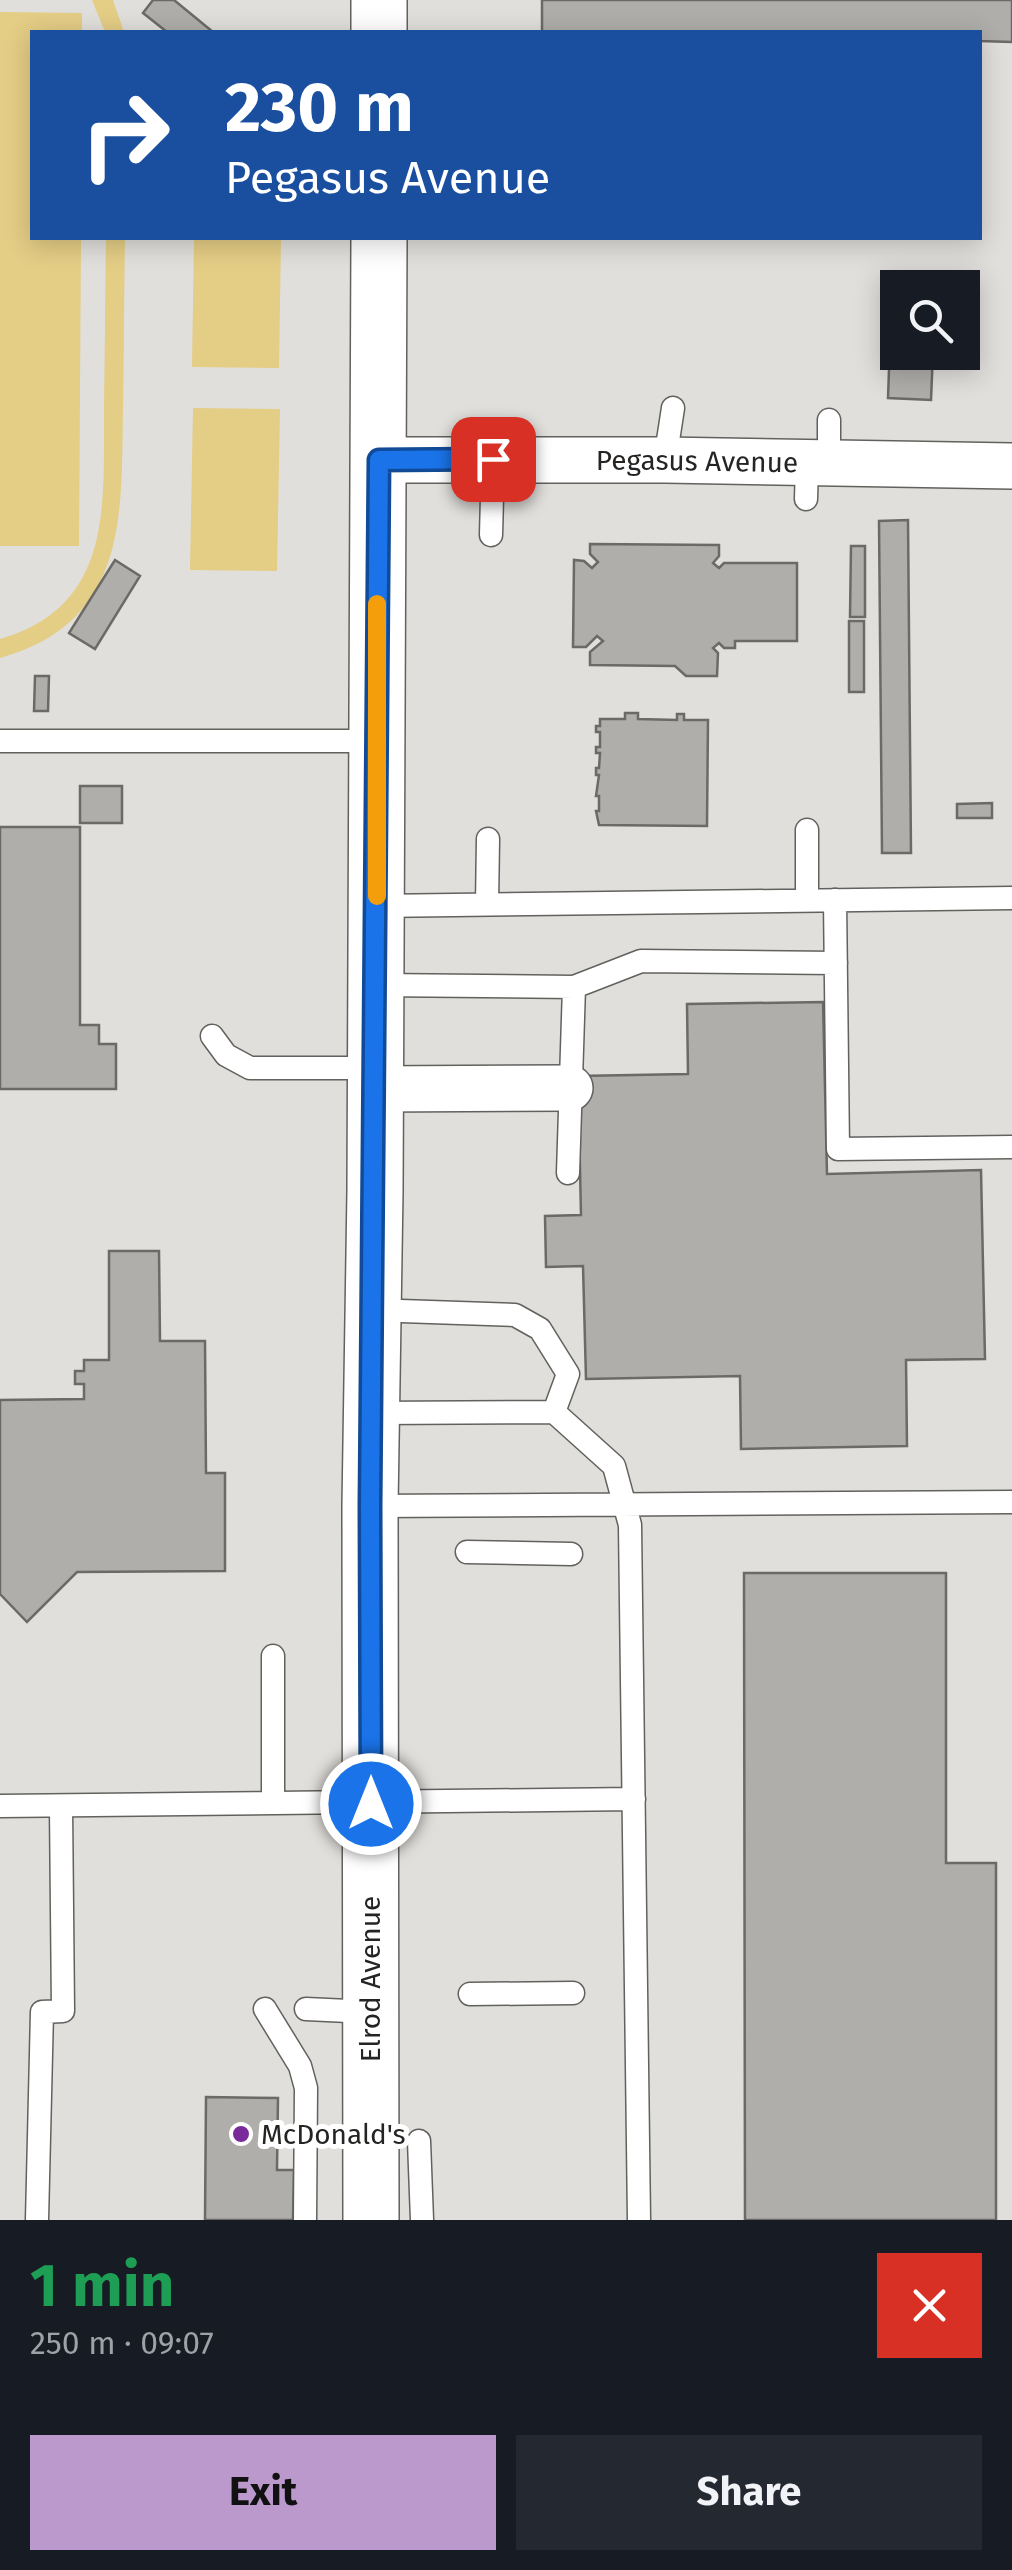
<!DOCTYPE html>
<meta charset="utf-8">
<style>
body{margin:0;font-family:"Fira Sans",sans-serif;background:#242831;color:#f1f3f6;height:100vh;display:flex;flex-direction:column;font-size:38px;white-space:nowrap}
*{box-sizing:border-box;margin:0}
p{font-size:32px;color:#9ea1a6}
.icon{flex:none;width:55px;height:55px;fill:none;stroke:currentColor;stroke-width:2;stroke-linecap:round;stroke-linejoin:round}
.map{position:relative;height:2220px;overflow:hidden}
.drawer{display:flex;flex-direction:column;background:#171b24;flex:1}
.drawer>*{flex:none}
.guide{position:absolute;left:30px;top:30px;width:952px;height:210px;border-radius:0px;box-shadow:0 5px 25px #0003;background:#1a4fa0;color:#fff;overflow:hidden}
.controls{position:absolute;left:880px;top:270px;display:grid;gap:20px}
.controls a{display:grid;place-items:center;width:100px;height:100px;border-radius:0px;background:#171b24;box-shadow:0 5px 25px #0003;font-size:50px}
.pin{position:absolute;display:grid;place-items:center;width:85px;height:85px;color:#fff;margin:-42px;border-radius:20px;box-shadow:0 5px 15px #0006}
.me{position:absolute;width:110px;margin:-55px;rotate:0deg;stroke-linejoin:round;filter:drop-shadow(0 0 8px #0008)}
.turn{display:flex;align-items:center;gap:35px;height:210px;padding:0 30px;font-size:45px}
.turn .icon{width:130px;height:130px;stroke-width:2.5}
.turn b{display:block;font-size:70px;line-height:85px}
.round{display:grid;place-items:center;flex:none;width:105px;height:105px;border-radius:0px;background:#242831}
.headline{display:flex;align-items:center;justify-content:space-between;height:170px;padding:0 30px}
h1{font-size:60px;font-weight:700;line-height:75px;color:#1e9e55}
.button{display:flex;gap:20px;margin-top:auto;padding:20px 30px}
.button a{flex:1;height:115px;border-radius:0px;background:#bb99cd;color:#111;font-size:40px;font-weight:700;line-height:115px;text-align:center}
.button a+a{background:#242831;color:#f1f3f6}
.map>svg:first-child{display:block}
</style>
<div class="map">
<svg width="1012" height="2220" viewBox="0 0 1012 2220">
<rect width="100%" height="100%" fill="#e0dfdb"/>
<path fill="#e4cd85" d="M92,0H113L124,32H105Z
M0,12L82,13V32H32V238H81L79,546H0Z
M106,238H125C124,294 124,350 123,407C121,515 129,622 0,658V639C115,606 103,503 104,408C105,351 105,294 106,238Z
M194,238H281L279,368L192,367Z
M193,408L280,409L277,571L190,570Z"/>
<path fill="#afaeab" stroke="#6b6a67" stroke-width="2.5" d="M153,0H174L213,32H167L143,13Z
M542,0H1012V42L980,41V32H542Z
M890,342H898V352H933L931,400L888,398Z
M908,520L911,853H882L879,521Z
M590,544L719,545V556L713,563L719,568L724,563H797V641H735V648H724L719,643L713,648L718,653L717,676H686L675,666L590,665V652L603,641L597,636L586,647H573L574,560L584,561L592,568L598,562L590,554Z
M851,546H865V617H850Z
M115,560L140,576L95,649L69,633Z
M849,621H864V692H849Z
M35,676H49L48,711H34Z
M625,713H638V719L677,720V714H684V720H708L707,826L599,825L596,811H599V796H596L599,775H596V768H599L600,753H596V747H600V732H596V726H600V719H625Z
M80,786H122V823H80Z
M992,803V818H957V804Z
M0,827H80V1025H99V1044H116V1089H0Z
M823,1002L827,1174L981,1170L985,1359L906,1360L907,1446L741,1449L740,1376L586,1379L583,1266L546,1267L545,1216L581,1215L578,1076L688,1074L687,1004Z
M109,1251H159L160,1341H205L206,1473H225V1571L77,1572L27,1622L0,1594V1400L84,1399V1384H75V1371H84V1360H109Z
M744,1573H946V1863H996V2220H745Z
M206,2097L278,2098L277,2170H294L293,2220H205Z"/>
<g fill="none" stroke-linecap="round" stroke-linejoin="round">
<defs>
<path id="lane" d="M665,460L673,408
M829,465V420
M806,499L807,464
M491,535L493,459
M0,741H376
M807,830V900
M835,900L838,1149L1012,1147
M487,904L488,839
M377,906L1012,898
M376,985L574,987L641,961L836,963
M212,1036L226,1055L250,1068H374
M568,1173L574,987
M372,1310L515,1315L540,1329L568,1374L554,1412
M372,1413L554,1412L614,1466L630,1525L639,2220
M371,1506L1012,1502
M467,1552L571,1554
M273,1656V1803
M0,1806L634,1799
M470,1994L573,1993
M265,2009L300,2066L306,2088L305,2220
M306,2009L370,2012
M419,2141L422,2220
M37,2220L42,2012L63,2011L61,1808"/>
<g id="street">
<path id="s1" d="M379,460H665L1012,466"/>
<path d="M374,1089L570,1088"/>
</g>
<path id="secondary" d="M379,32V0
M371,2220L370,1506L375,1191L379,238"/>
</defs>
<use href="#lane" stroke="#62615e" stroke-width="25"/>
<use href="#street" stroke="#62615e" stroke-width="48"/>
<use href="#secondary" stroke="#62615e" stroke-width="58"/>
<use href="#lane" stroke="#fff" stroke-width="22"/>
<use href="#street" stroke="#fff" stroke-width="45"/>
<use href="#secondary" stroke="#fff" stroke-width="55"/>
</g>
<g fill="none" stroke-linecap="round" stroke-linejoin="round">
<defs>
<path id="route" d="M371,1804L370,1506L379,460L493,459"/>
</defs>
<use href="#route" stroke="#114b97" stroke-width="25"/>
<use href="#route" stroke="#1a73e8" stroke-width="18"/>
<path stroke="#f59e0b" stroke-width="18" d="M377,896V604"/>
</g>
<circle fill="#7a2a9b" stroke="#fff" stroke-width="4" cx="241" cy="2134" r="10"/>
<g text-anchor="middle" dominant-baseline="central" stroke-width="10" stroke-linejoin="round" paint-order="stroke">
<g font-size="28" fill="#252423" stroke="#fff">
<text stroke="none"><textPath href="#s1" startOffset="318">Pegasus Avenue</textPath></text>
<text transform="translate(370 1979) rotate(-90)">Elrod Avenue</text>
</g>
<g font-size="28" fill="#252423" stroke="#fff" text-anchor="start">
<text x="261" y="2134">McDonald's</text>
</g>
</g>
</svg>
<div class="controls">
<a><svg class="icon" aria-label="search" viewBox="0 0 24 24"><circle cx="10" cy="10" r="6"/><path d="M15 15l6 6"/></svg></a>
</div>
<div class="pin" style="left:493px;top:459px;background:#d93025"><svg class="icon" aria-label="arrive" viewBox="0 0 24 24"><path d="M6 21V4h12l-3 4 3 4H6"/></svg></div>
<svg class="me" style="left:371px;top:1804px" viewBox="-20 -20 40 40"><circle r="17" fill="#1a73e8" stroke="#fff" stroke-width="3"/><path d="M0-11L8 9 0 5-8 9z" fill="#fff"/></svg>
<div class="guide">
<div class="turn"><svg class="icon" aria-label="right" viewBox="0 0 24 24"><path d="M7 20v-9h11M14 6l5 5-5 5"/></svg><div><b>230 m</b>Pegasus Avenue</div></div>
</div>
</div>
<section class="drawer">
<div class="headline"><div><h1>1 min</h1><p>250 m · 09:07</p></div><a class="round" style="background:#d93025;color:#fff"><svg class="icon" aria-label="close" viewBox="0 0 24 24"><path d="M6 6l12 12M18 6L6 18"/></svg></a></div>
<div class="button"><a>Exit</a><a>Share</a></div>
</section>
